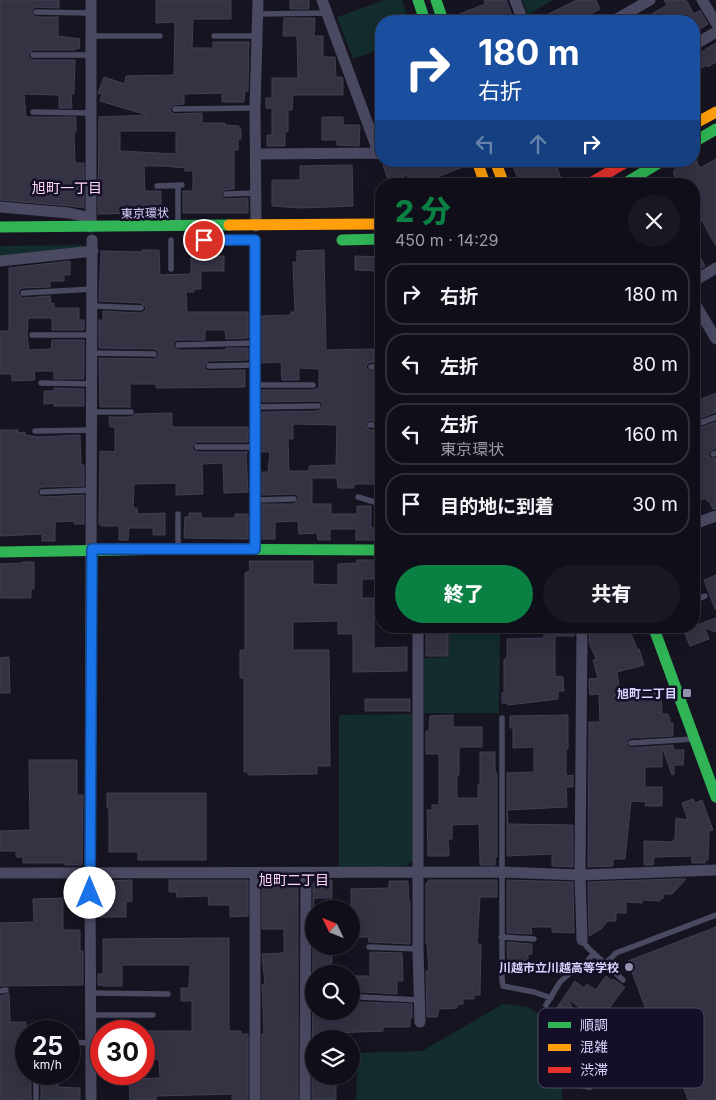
<!DOCTYPE html>
<html lang="ja">
<meta charset="utf-8">
<style>
body{margin:0;font-family:Inter,"Noto Sans JP",sans-serif;background:#191822;color:#f1f3f6;height:100vh;display:flex;flex-direction:column;font-size:19px;white-space:nowrap}
*{box-sizing:border-box;margin:0}
p{font-size:16px;color:#9c9ca2}
.icon{flex:none;width:28px;height:28px;fill:none;stroke:currentColor;stroke-width:2;stroke-linecap:round;stroke-linejoin:round}
.map{position:relative;flex:1;overflow:hidden}
.details{position:absolute;left:375px;top:178px;width:325px;height:455px;display:flex;flex-direction:column;background:#100f19;border-radius:20px;box-shadow:0 5px 20px #0002,0 0 0 1px #302f38}
.details>*{flex:none}
.top-card{position:absolute;left:375px;top:15px;width:325px;height:152px;border-radius:20px;box-shadow:0 5px 20px #0002,0 0 0 1px #302f38;background:#1a4fa0;color:#fff;overflow:hidden}
.needle{width:32px;rotate:313deg}
.fabs{position:absolute;left:305px;top:900px;display:grid;gap:10px}
.fabs a{display:grid;place-items:center;width:55px;height:55px;border-radius:50%;background:#100f19;box-shadow:0 5px 20px #0002,0 0 0 1px #302f38;font-size:25px}
.speed{position:absolute;left:15px;top:1020px;display:flex;gap:10px;font-size:25px;font-weight:700;text-align:center}
.speed>*{display:grid;place-content:center;width:65px;height:65px;border-radius:50%;background:#100f19;box-shadow:0 5px 20px #0002,0 0 0 1px #302f38;line-height:1}
.speed small{font-size:12px;font-weight:400}
.speed .limit{border:8px solid #d22;background:#fff;color:#111}
.pin{position:absolute;display:grid;place-items:center;width:42px;height:42px;color:#fff;margin:-21px;border:2px solid #fff;border-radius:50%;box-shadow:0 1px 5px #0007}
.me{position:absolute;width:55px;margin:-28px;rotate:0deg;stroke-linejoin:round;filter:drop-shadow(0 0 4px #0008)}
.turn{display:flex;align-items:center;gap:18px;height:105px;padding:0 20px;font-size:22px}
.turn .icon{width:65px;height:65px;stroke-width:2.5}
.turn b{display:block;font-size:35px;line-height:42px}
.lanes{display:flex;align-items:center;height:48px;padding:0 20px;background:#0003;justify-content:center;gap:25px;direction:ltr}
.lanes .off{opacity:.35}
.round{display:grid;place-items:center;flex:none;width:52px;height:52px;border-radius:26px;background:#191822}
.headline{display:flex;align-items:center;justify-content:space-between;height:85px;padding:0 20px}
h1{font-size:30px;font-weight:800;line-height:38px;color:#0b8043}
.action{display:flex;gap:10px;margin-top:auto;padding:10px 20px}
.action a{flex:1;height:58px;border-radius:30px;background:#0b8043;color:#fff;font-size:20px;font-weight:800;line-height:58px;text-align:center}
.action a+a{background:#191822;color:#f1f3f6}
ul{padding:0;list-style:none}
li{display:flex;align-items:center;gap:15px;height:62px;margin:0 10px 8px;padding:0 10px;border:2px solid #302f38;border-radius:20px}
li div{flex:1}
li b{display:block;font-size:19px}
li em{font-style:normal}
.map>svg:first-child{display:block}
</style>
<div class="map">
<svg width="716" height="1100" viewBox="0 0 716 1100">
<rect width="100%" height="100%" fill="#161421"/>
<path fill="#132c2d" d="M385,0H402L409,21H381V49L353,59L337,17Z
M522,0H553L528,15Z
M83,245L82,247L0,257V246Z
M449,626H500L499,713H424V658L449,657Z
M412,714L413,860L406,866L339,869V715Z
M503,1004L529,1007L544,1018L556,1034L563,1053L562,1100H356L358,1053L422,1051Z"/>
<path fill="#343243" stroke="#433f54" fill-rule="evenodd" d="M0,0H59V8L36,7L32,9V14L36,17H58V36L80,39L79,49L75,48V50H33L28,55L29,58L33,60H75L74,94H71L72,108H59V95L24,94L26,117H76V132H74L75,163H84V208L70,206L0,200Z
M156,0H231V19H193L192,48H213V42H249L248,91H245L244,102H222V93L184,94V104L173,105L170,109L171,112L175,114L202,113V123H225V125L239,126V129H241V139H238V150H234V189L224,190L221,195L226,199L248,198V213H183V191H193V171H185V168L165,166H144L145,191H161V209H140V213L98,214L99,117L147,115L100,101L102,94L98,93L104,77L125,84L126,76L174,75L175,22L156,23ZM120,131H176V154L120,151Z
M290,0H309V9H290Z
M484,0H506L514,21H453L452,17L485,4Z
M577,0H596L600,9L577,21H534Z
M664,0H686L694,14L700,10L708,24L694,33V21H654L650,15L667,5Z
M284,18H315L314,36H323V57H335L336,77H342L343,79V95H293L292,110H288V132L285,131V146H267V135H272V108H266V98H272V78H298L297,36H283Z
M716,43V62L708,67L707,65L694,72V56Z
M322,117H343V125H360L359,146L337,145V140H322Z
M695,158L700,168L716,159V246L694,207V184H679L673,173L675,172L674,170L680,166L679,164L685,161H694Z
M394,161H467L468,165L420,184H410L407,175L389,182L383,165Z
M511,161H555L563,184H520Z
M352,165L353,206L301,208L272,206V180H300V166Z
M694,246L705,266L694,272Z
M142,250H159L160,275L191,274V252L205,251V256H224V271H201V289H194V292H186L187,312H248V338L226,339L225,330H205V340H177L174,342L173,346L178,350H226V348H248V360L209,361L204,366L205,369L209,371L245,370V387L156,388V384H130V407H100L99,358L154,359L159,355L158,351L154,349L99,348V320H103V311L141,313L145,311L146,308L141,303L99,301L101,251L142,252Z
M324,250L326,350L374,349V362L368,363L366,367L369,371L381,372V420L368,421L365,425L370,430H381V460H378V484H354V488H338L337,478H312V504H331V514H357V506H371V528L381,527V540H356V529H330V540H318L317,533L299,534L298,521L275,522V539H262V504H294L299,499L298,496L294,494L262,495V472H268L270,452H262V412L318,411L323,406L322,403L318,401L262,402V390H313L319,388V369L299,368V380H282L281,362L262,363V316L291,315V312H295L293,262H297V251ZM293,424L337,425L336,465L309,466V471H289L288,439H293Z
M355,256L381,257V271L355,270Z
M70,261V275H64V281H50V287L22,288L19,290L18,294L23,298L50,296L51,304L54,303V308H79V320H84V330H52V318H28L27,335L29,350L51,349L52,340H84V379H54V371H34L35,380L12,381V374H0V331H9V268Z
M54,388L84,389V406H54V403L44,404V391H54Z
M716,393V412L696,420L694,422V402Z
M172,413V427H248V442H197L192,447L193,450L197,452H248H246L248,492L224,493L223,463L202,464L203,494L176,495V483L134,484L133,508H137L138,514L165,513V535H153V528H129L128,540H119V526H101V524H99L100,451L115,452V427H110L109,417H131L135,414Z
M716,422V448L710,451L708,454L710,458H716V509H713L709,501H707L705,498L694,503V483L697,481L694,473V426L699,428Z
M0,430H18V433L25,432V435L39,437L80,435L81,465H84V486L42,487L38,489L37,493L42,497L84,495V524H74V521L55,522V541H42V534L0,536Z
M189,513H201V518H235V514H248V539L184,538L185,517H189Z
M357,560H381V579H362V598H374V648L407,647V671L353,672V634H338V621L293,622V650H329L330,766H317V774L248,775V772H244V678H240V650H245V573L250,570L249,561H313V584L338,585V564L357,563Z
M22,562H34V589H31V598H0V564L22,563Z
M716,575V609H715L704,580Z
M716,618V632L705,628L709,639L690,646L682,626H694Z
M426,626H448V656H426Z
M544,626H574V636H555V676L563,677L564,691H558V699L508,705V703H502V693H504V659H507V639L544,638Z
M590,626H628L637,649H639L644,665L617,672L620,694L661,692L662,714H668V717H670V723H673V736L630,738L627,741V746L631,748L673,745L674,750H684L683,765H674V774L672,775L662,746V767H645V787H662V806H645L646,802L631,801L625,859H613V866L588,867L589,722H600L599,694L590,695L589,685V679L598,678L593,660L596,659L589,642Z
M9,657L10,693H0V658Z
M365,699H410V711H365Z
M453,715V727H482V747H459V775H457V798H478V785H480V752H495V773H497V857H495V865H480L479,824L452,825V839H448L449,856H428L427,810H432V805H439V754H426V731H429L430,716Z
M568,715V749H566V776L573,775V787H566L567,807L507,810L508,824L573,825V867L552,866V854L507,856V773L534,772V747L513,748V728H510V716Z
M29,760H77V795H83L82,865H65V863H23V857H16V851H0V831L30,830Z
M107,793H206V860H138V852H109V808H107Z
M693,799L695,803L702,800L713,830L709,831L708,860H705V863H692V856L654,857L653,865H644V841L673,842V840H675L676,818L688,820L682,803Z
M674,879H686L672,894H663V899L660,898V901L642,900V903L626,902V913H616V921H608L601,929L589,936L588,882Z
M132,880V901L126,902V917H98V884L101,881Z
M169,880H248V916L230,917V905H209L208,896L177,897L176,892H169Z
M321,880H332V898H314L313,919V883H321Z
M429,880H497V897H480L477,944H481L480,995H474V999H463V1004L457,1005V1008L439,1009L437,1017H427L426,971H429L427,944H426V884Z
M507,880L573,882L574,933L552,932V927H531L532,934L507,933Z
M277,881L278,883H298V1100H262V1034H264L262,985L265,984L262,954L284,953V929H262V882Z
M389,881H408L409,903L410,901V944L369,942L368,937H356V935H351V889L389,888Z
M63,898V930H80V951H83V985L0,986V923L34,922L33,899Z
M716,927V1100H688L681,1080L684,1079L675,1056L614,1078L611,1068L593,1075L591,1090L578,1087L579,1081L576,1080V1060L573,1049L566,1036L553,1021L556,1019L552,1015L575,981L584,988L587,984L596,990L606,976L612,981L613,979L625,987L599,1022L568,999L588,1041L592,1057L655,1034L628,961Z
M229,938V1031H241V1034H248V1100H232V1094L156,1096V1100H130L129,1079L160,1078L159,1059H144V1031H192V1001H181V988H189L190,965H122V986H102V985H98V974H103V939Z
M507,942L532,944V954H528V969H508Z
M313,943L314,946H332V963H329V974H314V1011H351V976H370V952L402,953L403,981H397V994L361,992L357,995V1000L361,1002L412,1004V1018H410V1027H383V1031L335,1033V1039H314V1076H330V1085H336V1100H312Z
M9,993L10,1022H26V1074H31V1100H0V996Z
M41,1074H59L58,1087L80,1088V1100H41Z"/>
<g fill="none" stroke-linecap="round" stroke-linejoin="round">
<path stroke="#4a4962" stroke-width="5.5" d="M36,12L91,13
M257,14L327,13
M91,36H160
M214,36H257
M33,55H91
M175,109L255,108
M33,112L90,113
M157,186L182,185
M226,194L256,193
M178,222V185
M171,240V269
M23,293L93,289
M93,306L141,308
M32,335H92
M178,345L255,343
M92,353L154,354
M209,366L255,365
M371,367H381
M41,383L92,384
M255,385H313
M255,407L318,406
M92,412H131
M698,424L716,417
M370,425H381
M35,431L92,430
M197,447H255
M713,454L716,453
M42,492L91,490
M358,497L381,504
M255,500L294,499
M178,514V547
M694,601L705,596
M502,718V980L503,986L534,992L551,998
M631,743L694,739
M501,937L534,939
M582,940L588,948L623,980
M369,947L418,949
M606,963L616,953L716,915
M0,991L6,990
M91,993L168,994
M361,997L419,1000
M546,1005L560,982L576,968L581,969L594,953
M91,1015H153
M69,1042L92,1043
M36,1100V1074"/>
<path stroke="#4a4962" stroke-width="11" d="M322,0L379,154
M515,0L523,21
M702,0L716,23
M613,21L650,0
M694,45L716,32
M257,154L381,153
M0,207L69,213L91,218
M256,226L255,108L258,0
M91,227V0
M0,261L93,251
M694,281L716,268
M694,302L716,339
M694,524L716,516
M255,549V240
M418,626V949L420,1022
M582,626L580,875L582,940
M0,873L502,872L580,875L716,870
M255,873V1100
M91,1100L90,873L92,240
M305,1100L306,873"/>
<path stroke="#30b455" stroke-width="11" d="M418,0L425,21
M436,0L443,21
M694,142L716,129
M624,184L662,161
M0,227L229,225
M342,240L381,239
M0,552L178,549L381,550
M653,626L716,797"/>
<path stroke="#ff9f0a" stroke-width="11" d="M694,124L716,112
M477,161L485,184
M495,161L504,184
M229,225L381,224"/>
<path stroke="#e5322d" stroke-width="11" d="M589,184L628,161"/>
</g>
<g fill="none" stroke-linecap="round" stroke-linejoin="round">
<defs>
<path id="route" d="M90,893L92,549H255V240H204"/>
</defs>
<use href="#route" stroke="#114b97" stroke-width="12"/>
<use href="#route" stroke="#1a73e8" stroke-width="9"/>
</g>
<g fill="#9591b1" stroke="#130f26" stroke-width="2">
<rect x="682" y="688" width="10" height="10" rx="2.5"/>
<circle cx="629" cy="967" r="5"/>
</g>
<g text-anchor="middle" dominant-baseline="central" stroke-width="5" stroke-linejoin="round" paint-order="stroke">
<g font-size="12" fill="#d9d4ff" stroke="#130f26">
<text transform="translate(145 213) rotate(-1)">東京環状</text>
</g>
<g font-size="12" font-weight="bold" fill="#d9d4ff" stroke="#130f26" text-anchor="end">
<text x="677" y="693">旭町二丁目</text>
<text x="619" y="967">川越市立川越高等学校</text>
</g>
<g font-size="14" fill="#ffd6f0" stroke="#130f26">
<text x="67" y="187">旭町一丁目</text>
<text x="294" y="879">旭町二丁目</text>
</g>
</g>
<rect x="538" y="1008" width="166" height="80" rx="8" fill="#130f26" stroke="#4e4a67" stroke-width="1"/>
<rect x="548" y="1022" width="23" height="6" fill="#30b455"/>
<rect x="548" y="1044" width="23" height="7" fill="#ff9f0a"/>
<rect x="548" y="1067" width="23" height="6" fill="#e5322d"/>
<g font-size="14" fill="#d9d4ff">
<text x="580" y="1030">順調</text>
<text x="580" y="1052">混雑</text>
<text x="580" y="1075">渋滞</text>
</g>
</svg>
<div class="fabs">
<a><svg class="needle" viewBox="-14 -14 28 28"><path d="M0-13l5 13h-10z" fill="#e53935"/><path d="M0 13l5-13h-10z" fill="#9c9ca2"/></svg></a>
<a><svg class="icon" aria-label="search" viewBox="0 0 24 24"><circle cx="10" cy="10" r="6"/><path d="M15 15l6 6"/></svg></a>
<a><svg class="icon" aria-label="layers" viewBox="0 0 24 24"><path d="M12 4l9 5-9 5-9-5zM3 14l9 5 9-5"/></svg></a>
</div>
<div class="speed"><div>25<small>km/h</small></div><div class="limit">30</div></div>
<div class="pin" style="left:204px;top:240px;background:#d93025"><svg class="icon" aria-label="arrive" viewBox="0 0 24 24"><path d="M6 21V4h12l-3 4 3 4H6"/></svg></div>
<svg class="me" style="left:90px;top:893px" viewBox="-20 -20 40 40"><circle r="19" fill="#fff"/><path d="M0-13L10 11 0 6-10 11z" fill="#1a73e8"/></svg>
<div class="top-card">
<div class="turn"><svg class="icon" aria-label="right" viewBox="0 0 24 24"><path d="M7 20v-9h11M14 6l5 5-5 5"/></svg><div><b>180 m</b>右折</div></div>
<div class="lanes"><svg class="icon off" aria-label="left" viewBox="0 0 24 24"><path d="M17 20v-9H6M10 6l-5 5 5 5"/></svg><svg class="icon off" aria-label="ahead" viewBox="0 0 24 24"><path d="M12 20V5M6 11l6-6 6 6"/></svg><svg class="icon" aria-label="right" viewBox="0 0 24 24"><path d="M7 20v-9h11M14 6l5 5-5 5"/></svg></div>
</div>
<section class="details">
<div class="headline"><div><h1>2 分</h1><p>450 m · 14:29</p></div><a class="round"><svg class="icon" aria-label="close" viewBox="0 0 24 24"><path d="M6 6l12 12M18 6L6 18"/></svg></a></div>
<ul>
<li><svg class="icon" aria-label="right" viewBox="0 0 24 24"><path d="M7 20v-9h11M14 6l5 5-5 5"/></svg><div><b>右折</b></div><em>180 m</em></li>
<li><svg class="icon" aria-label="left" viewBox="0 0 24 24"><path d="M17 20v-9H6M10 6l-5 5 5 5"/></svg><div><b>左折</b></div><em>80 m</em></li>
<li><svg class="icon" aria-label="left" viewBox="0 0 24 24"><path d="M17 20v-9H6M10 6l-5 5 5 5"/></svg><div><b>左折</b><p>東京環状</p></div><em>160 m</em></li>
<li><svg class="icon" aria-label="arrive" viewBox="0 0 24 24"><path d="M6 21V4h12l-3 4 3 4H6"/></svg><div><b>目的地に到着</b></div><em>30 m</em></li>
</ul>
<div class="action"><a>終了</a><a>共有</a></div>
</section>
</div>
